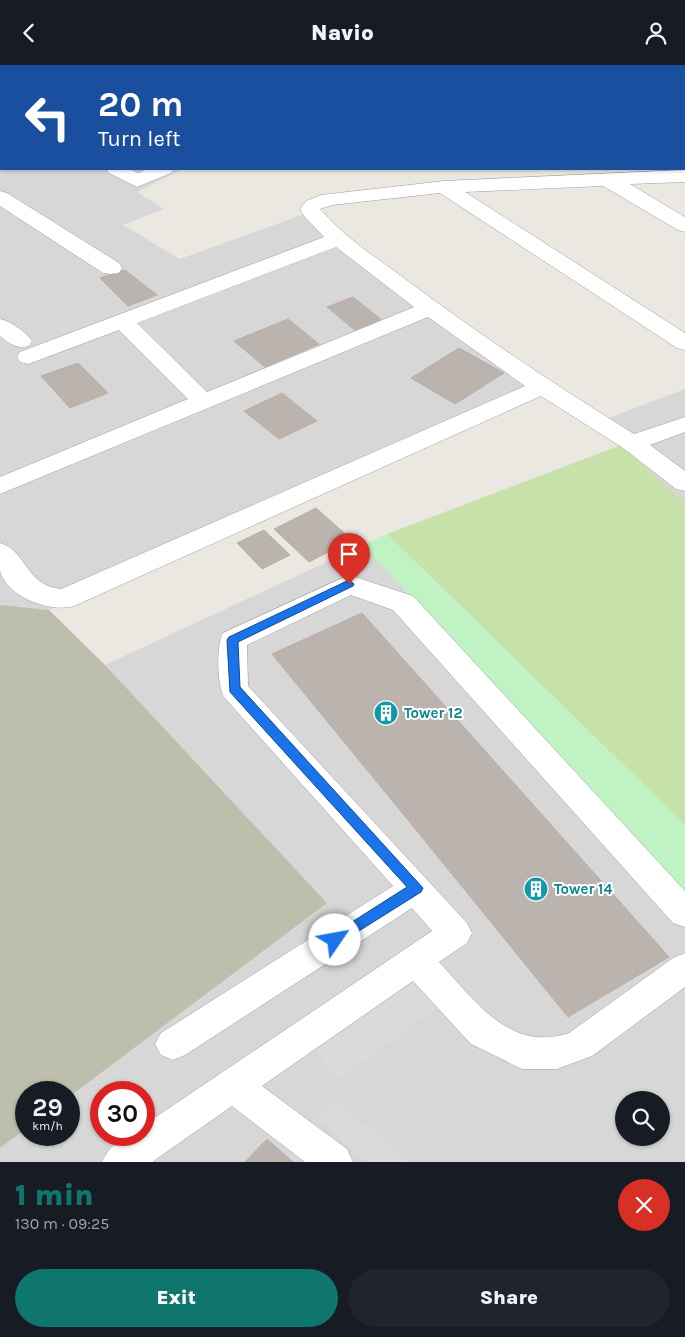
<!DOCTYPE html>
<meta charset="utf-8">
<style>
body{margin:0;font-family:Karla,sans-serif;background:#20242c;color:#f1f3f6;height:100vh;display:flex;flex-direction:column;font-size:19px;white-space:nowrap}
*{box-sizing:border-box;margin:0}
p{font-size:16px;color:#9ea1a6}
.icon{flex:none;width:28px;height:28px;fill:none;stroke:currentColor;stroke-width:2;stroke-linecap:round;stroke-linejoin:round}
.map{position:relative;height:1097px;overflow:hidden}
.panel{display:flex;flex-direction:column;background:#171b24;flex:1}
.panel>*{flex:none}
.guide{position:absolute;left:0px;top:0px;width:685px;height:105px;box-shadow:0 1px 4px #0004;background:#1a4fa0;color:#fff;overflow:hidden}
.fabs{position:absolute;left:615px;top:1026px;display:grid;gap:10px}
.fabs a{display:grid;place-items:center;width:55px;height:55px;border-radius:50%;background:#171b24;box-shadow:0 1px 4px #0004;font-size:25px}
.speed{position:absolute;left:15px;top:1016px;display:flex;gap:10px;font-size:25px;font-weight:700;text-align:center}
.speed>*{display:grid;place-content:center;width:65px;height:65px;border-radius:50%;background:#171b24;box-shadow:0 1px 4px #0004;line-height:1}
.speed small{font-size:12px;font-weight:400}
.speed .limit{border:8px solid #d22;background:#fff;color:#111}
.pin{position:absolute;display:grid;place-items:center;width:42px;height:42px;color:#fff;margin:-51px -21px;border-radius:50% 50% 50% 0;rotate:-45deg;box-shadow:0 0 5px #0007}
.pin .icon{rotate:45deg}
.me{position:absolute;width:55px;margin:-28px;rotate:57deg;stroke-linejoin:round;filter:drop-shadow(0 0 4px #0008)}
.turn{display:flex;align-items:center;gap:18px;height:105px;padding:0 15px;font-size:22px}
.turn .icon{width:65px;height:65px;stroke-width:2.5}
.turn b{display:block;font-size:35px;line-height:42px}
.round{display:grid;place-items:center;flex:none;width:52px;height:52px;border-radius:26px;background:#20242c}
.summary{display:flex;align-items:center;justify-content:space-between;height:85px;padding:0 15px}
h1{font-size:30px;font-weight:800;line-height:38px;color:#0f766e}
.button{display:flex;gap:10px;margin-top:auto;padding:10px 15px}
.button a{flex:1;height:58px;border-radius:30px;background:#0f766e;color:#fff;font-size:20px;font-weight:800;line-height:58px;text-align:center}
.button a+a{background:#20242c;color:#f1f3f6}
header{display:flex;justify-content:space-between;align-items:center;height:65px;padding:0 15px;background:#171b24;font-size:22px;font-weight:800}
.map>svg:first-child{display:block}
</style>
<header><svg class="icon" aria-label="back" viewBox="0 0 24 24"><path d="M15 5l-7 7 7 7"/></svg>Navio<svg class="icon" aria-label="person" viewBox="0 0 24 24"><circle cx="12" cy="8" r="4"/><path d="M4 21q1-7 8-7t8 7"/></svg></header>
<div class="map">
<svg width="685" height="1097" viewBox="0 0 685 1097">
<rect width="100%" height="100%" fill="#ebe7e1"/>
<path fill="#d8d7d7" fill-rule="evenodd" d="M0,0H188L1,1V104H183L137,127L164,144L123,160L180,194L313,146L543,319L49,545L2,541L0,538Z
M685,324V438L596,358Z
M387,469L685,760V1097H0V1083L26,1064V1070H69V1032L327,838L105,600ZM101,1028H144V1070H101ZM624,1035H661V1072H624Z"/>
<path fill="#bebead" d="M0,540L49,545L105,600L327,838L69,1032V1028H26V1064L0,1083Z"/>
<path fill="#c6e1aa" d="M621,380L685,438V760L387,469Z"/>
<path fill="#c0f3c3" d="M387,469L685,760V831L363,480Z"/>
<path fill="#dadada" d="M413,918L437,943L339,1014L315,986Z
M336,1035L409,1097H367L317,1053Z"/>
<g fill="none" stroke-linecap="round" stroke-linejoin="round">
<path fill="#a5cbd5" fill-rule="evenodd" d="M198,0H204L205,1H199Z"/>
</g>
<path fill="#bbb3ae" stroke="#bbaea5" d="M125,205L157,230L128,241L100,213Z
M353,232L383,256L357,267L327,242Z
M288,254L319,279L265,302L234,276Z
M459,283L504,308L455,339L411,313Z
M78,298L108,328L70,343L41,311Z
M282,328L317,356L279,374L244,346Z
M316,443L352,475L309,497L274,464Z
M264,465L290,490L262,504L237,478Z
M362,548L504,707L408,755L272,589Z
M504,707L669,892L568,952L408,755Z
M267,1074L293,1097H245Z"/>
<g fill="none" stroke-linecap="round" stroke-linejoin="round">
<defs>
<path id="minor" d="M1,29V41L0,42V30Z
M106,104H130L138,108L148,104H174L171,108L137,122L109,108Z
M685,105V117L630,119L685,152V167L678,165L603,121L465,127L685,268V285L677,283L440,128L332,140L320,144C345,173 378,194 408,216C481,271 557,321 634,369L685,352V367L650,380L685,406V426L676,424L623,383L541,331L74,541C50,548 7,532 0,506C0,498 0,486 0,478C26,485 26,521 61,524L525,321L428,252L0,429V412L188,334L119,265L28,299L20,297L17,292L20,287L324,172L304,151L300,144L306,136L321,130L444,116ZM336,182L414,242L207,327L137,258Z
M0,126L7,128L119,198L122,203L119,208L111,209L103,208L0,141Z
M0,254C12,257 25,266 32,276L29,281C16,284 10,279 0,271Z
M349,510L413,531L685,826V862L673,858L393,545L351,530L247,580L248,621L467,858L472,868L467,878L439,897C475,935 509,988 569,968L673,893L685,888V922L592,991L557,1004H522L471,979L413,916L262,1021L347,1084L353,1097H305L232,1041L152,1097H102C110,1079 124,1070 144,1070V1060L432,866L412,843L185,990L173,995L161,990L155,979L161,968L393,821L224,632C217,619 216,580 223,568Z"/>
</defs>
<use href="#minor" stroke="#9e9e9e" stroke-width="1"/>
<use href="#minor" fill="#fff" fill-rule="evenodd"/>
</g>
<path fill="#1a73e8" stroke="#114b97" d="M349,515L354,519L353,521L238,577L240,622L423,823L421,827L335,881L330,879L328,875L330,871L407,822L230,627L227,575L229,572Z"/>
<defs>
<symbol id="building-disc" viewBox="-11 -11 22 22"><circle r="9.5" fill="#0f9aa8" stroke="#fff"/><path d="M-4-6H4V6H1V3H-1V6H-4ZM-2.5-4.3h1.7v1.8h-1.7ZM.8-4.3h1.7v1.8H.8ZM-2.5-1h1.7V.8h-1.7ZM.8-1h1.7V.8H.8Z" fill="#fff"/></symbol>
</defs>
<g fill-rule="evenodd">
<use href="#building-disc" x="372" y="634" width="28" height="28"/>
<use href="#building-disc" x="522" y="810" width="28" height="28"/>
</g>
<g text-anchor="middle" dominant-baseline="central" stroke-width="4" stroke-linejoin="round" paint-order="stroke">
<g font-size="15" font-weight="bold" fill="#0d838f" stroke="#fff" text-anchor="start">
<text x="404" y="648">Tower 12</text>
<text x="554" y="824">Tower 14</text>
</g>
</g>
</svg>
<div class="fabs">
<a><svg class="icon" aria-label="search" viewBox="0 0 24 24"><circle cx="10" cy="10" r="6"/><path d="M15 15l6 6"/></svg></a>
</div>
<div class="speed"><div>29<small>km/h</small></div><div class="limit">30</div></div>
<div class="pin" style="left:349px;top:519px;background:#d93025"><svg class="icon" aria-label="arrive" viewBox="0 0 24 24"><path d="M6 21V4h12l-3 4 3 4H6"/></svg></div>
<svg class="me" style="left:335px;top:875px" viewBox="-20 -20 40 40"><circle r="19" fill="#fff"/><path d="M0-13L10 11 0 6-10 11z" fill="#1a73e8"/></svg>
<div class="guide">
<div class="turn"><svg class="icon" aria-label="left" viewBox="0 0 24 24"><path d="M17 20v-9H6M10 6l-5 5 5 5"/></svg><div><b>20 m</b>Turn left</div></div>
</div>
</div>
<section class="panel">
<div class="summary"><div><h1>1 min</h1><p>130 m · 09:25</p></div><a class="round" style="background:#d93025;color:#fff"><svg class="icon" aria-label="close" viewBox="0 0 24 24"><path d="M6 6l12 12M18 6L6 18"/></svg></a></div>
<div class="button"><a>Exit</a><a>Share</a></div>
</section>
